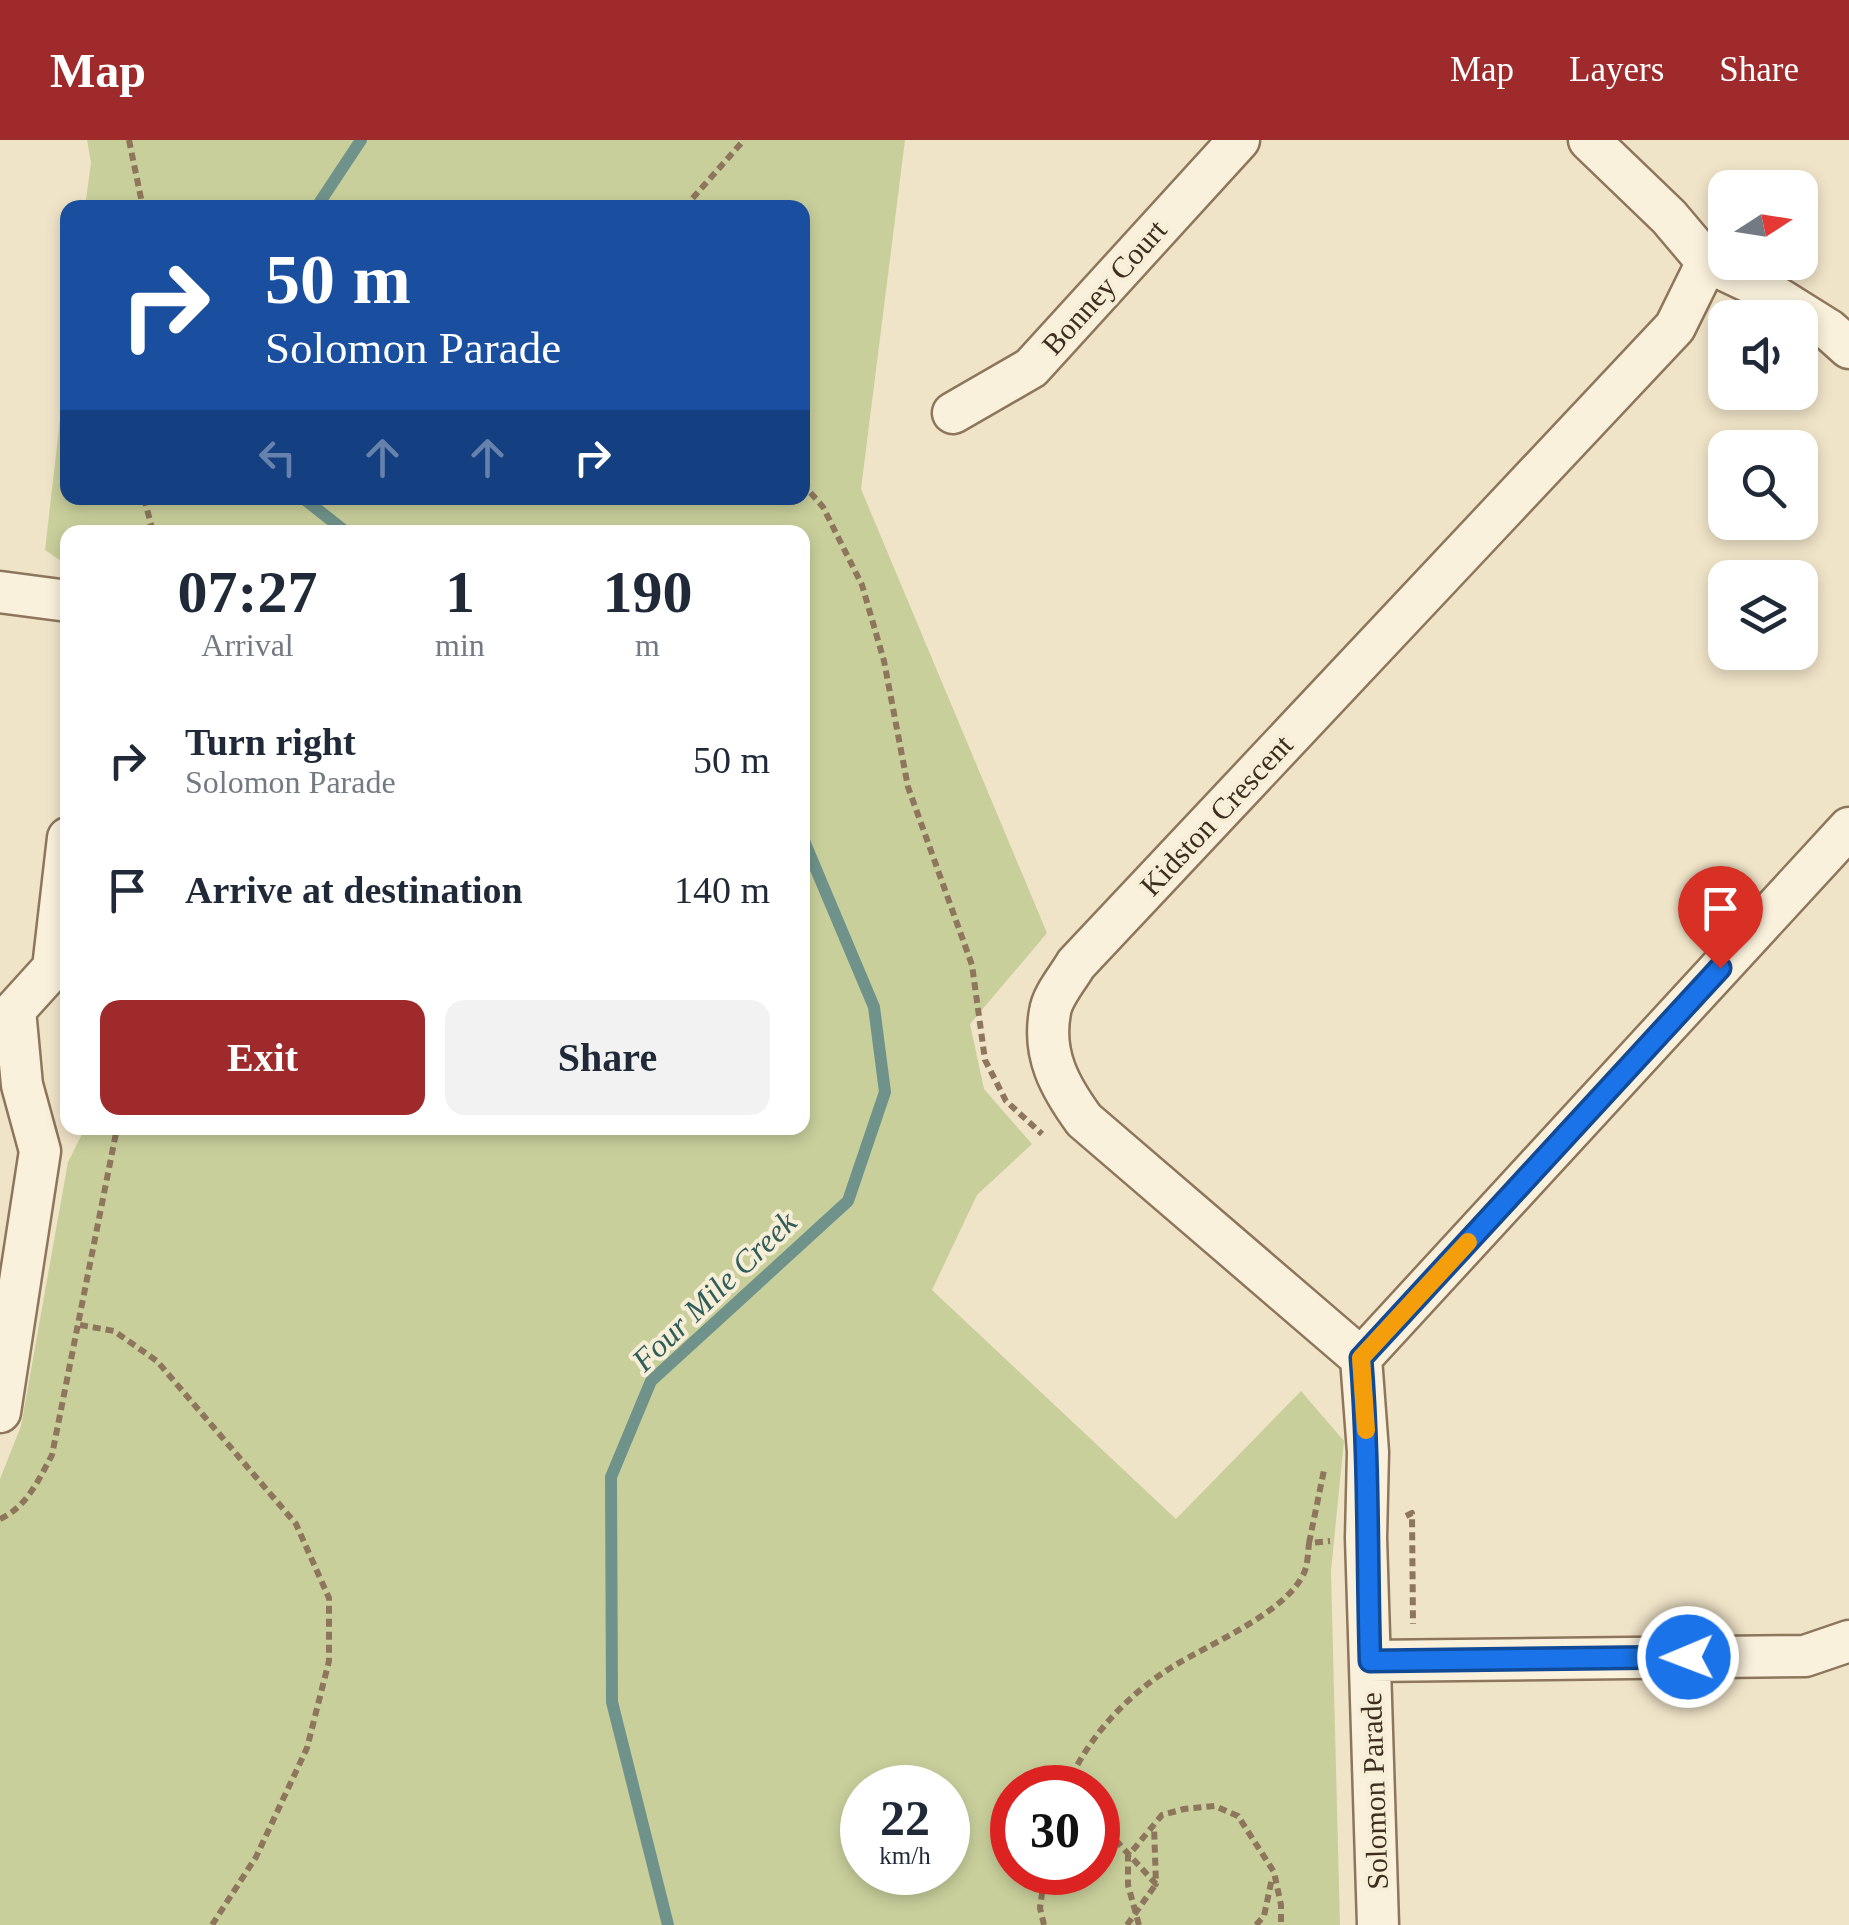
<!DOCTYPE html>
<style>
body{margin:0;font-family:Georgia,serif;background:#f2f2f3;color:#1f2937;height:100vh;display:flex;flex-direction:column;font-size:38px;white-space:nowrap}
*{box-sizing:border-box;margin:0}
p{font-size:32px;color:#747a83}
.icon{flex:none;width:55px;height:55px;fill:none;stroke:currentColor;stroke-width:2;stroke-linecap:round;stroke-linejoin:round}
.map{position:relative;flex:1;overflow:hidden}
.panel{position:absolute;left:60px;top:385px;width:750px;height:610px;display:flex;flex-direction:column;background:#fff;border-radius:20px;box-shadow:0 5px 15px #0003}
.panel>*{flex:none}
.banner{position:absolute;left:60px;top:60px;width:750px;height:305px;border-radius:20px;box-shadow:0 5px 15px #0003;background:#1a4fa0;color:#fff;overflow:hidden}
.needle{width:65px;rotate:78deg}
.buttons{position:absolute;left:1708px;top:30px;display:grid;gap:20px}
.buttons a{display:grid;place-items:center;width:110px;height:110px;border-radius:20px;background:#fff;box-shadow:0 5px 15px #0003;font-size:50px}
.speed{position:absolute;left:840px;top:1625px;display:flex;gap:20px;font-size:50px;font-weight:700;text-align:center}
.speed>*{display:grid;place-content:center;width:130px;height:130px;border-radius:50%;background:#fff;box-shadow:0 5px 15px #0003;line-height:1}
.speed small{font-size:25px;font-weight:400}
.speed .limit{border:15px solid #d22;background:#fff;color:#111}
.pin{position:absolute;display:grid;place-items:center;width:85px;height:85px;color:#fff;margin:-102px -42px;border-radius:50% 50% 50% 0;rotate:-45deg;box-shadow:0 0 10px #0007}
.pin .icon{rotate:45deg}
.me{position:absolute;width:110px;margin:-55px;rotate:269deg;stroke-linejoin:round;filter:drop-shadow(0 0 8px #0008)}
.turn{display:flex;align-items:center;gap:35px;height:210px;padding:0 40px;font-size:45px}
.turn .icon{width:130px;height:130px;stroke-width:2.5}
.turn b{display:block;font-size:70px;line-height:85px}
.lanes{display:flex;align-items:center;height:95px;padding:0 40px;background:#0003;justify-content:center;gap:50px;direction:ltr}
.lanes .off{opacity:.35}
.eta{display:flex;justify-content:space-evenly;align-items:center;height:170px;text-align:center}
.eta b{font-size:60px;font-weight:700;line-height:70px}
.button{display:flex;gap:20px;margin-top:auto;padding:20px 40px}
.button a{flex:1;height:115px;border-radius:20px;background:#9e2a2b;color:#fff;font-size:40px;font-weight:700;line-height:115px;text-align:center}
.button a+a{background:#f2f2f3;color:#1f2937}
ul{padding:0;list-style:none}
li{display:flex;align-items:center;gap:30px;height:130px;padding:0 40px}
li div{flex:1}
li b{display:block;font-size:38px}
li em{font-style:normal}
header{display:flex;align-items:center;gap:60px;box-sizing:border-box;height:140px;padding:0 50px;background:#9e2a2b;color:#fff}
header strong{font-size:48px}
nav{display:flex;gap:55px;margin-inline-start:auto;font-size:35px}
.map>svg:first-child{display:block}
</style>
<header>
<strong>Map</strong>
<nav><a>Map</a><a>Layers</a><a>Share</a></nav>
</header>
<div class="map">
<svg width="1849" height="1785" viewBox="0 0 1849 1785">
<rect width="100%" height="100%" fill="#f0e4c8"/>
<path fill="#c9cf9b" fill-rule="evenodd" d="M87,0H905L861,349L1047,793L970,884L984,949L1032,1004L977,1055L932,1150L1176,1379L1301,1251L1344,1301L1331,1431L1340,1785H0V1339L21,1286L68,1022L85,988H802V392H68L67,425L45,410L67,219L68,358H802V68L85,67L91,23ZM862,1648H948V1732H862ZM1012,1648H1098V1732H1012Z"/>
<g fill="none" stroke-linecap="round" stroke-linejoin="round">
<path stroke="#6f938a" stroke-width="12" d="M316,68L361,0
M303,358L346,392
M668,1785L612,1562L611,1337L651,1241L848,1061L885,952L874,867L802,696"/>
<defs>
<path id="minor" d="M1589,0L1669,77L1707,122L1762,148L1829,190L1849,208
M953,273L1031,228L1239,0
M0,452L68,461
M1361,1218L1084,980C1060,947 1042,915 1050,872C1052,856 1068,838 1076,824L1675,187L1707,122
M0,1272L40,1011L22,945L15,870L53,828L68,698
M1370,1521L1805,1516L1849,1501
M1378,1785L1366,1398L1368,1312L1361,1218L1849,688"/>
</defs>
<use href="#minor" stroke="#8d765c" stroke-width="45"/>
<path stroke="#8d765c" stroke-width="6" stroke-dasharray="8 5" stroke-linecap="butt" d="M129,0L143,68
M684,68L744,0
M802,343L823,367L862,445L884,521L908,647L972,825L985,920L1006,961L1042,994
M144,358L153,392
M135,392L152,386
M80,1185L114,1191L157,1221L296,1384L329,1458V1521L307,1608L256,1717L212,1785
M1406,1376L1412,1373L1413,1484
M0,1379C27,1367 39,1339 52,1315L117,988
M1309,1403L1324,1330
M1066,1648C1088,1597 1126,1556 1172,1527C1209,1504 1286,1473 1304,1433C1308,1424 1308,1412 1309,1403L1330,1401
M1098,1681L1156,1744L1154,1686
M1044,1785L1040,1768L1045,1732
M1127,1785L1156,1744
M1139,1785L1128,1745V1716L1162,1675L1184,1669L1215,1666L1238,1676L1274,1732L1281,1765V1785
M1256,1785L1264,1776L1272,1738"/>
<use href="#minor" stroke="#faf1dc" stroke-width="40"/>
</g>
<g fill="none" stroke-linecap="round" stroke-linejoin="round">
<defs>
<path id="route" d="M1688,1517L1370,1521C1367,1420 1369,1319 1361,1218L1720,828"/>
</defs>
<use href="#route" stroke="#114b97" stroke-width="25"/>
<use href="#route" stroke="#1a73e8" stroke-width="18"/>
<path stroke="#f59e0b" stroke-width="18" d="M1366,1290L1361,1218L1468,1102"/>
</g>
<g text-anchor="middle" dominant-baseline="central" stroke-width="8" stroke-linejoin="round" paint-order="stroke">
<g font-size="30" fill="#3d2e20" stroke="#f7eed8">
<text transform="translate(1104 147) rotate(-48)">Bonney Court</text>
<text transform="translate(1216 675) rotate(-47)">Kidston Crescent</text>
<text transform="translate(1374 1651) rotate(-92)">Solomon Parade</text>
</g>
<g font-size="32" font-style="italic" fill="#2f5d5a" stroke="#f7eed8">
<text transform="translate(714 1151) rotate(-44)">Four Mile Creek</text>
</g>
</g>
</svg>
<div class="buttons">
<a><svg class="needle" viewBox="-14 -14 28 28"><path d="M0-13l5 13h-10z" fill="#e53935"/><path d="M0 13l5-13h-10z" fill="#747a83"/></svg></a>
<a><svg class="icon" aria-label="sound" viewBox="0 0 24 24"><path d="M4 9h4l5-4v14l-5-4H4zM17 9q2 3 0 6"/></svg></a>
<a><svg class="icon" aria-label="search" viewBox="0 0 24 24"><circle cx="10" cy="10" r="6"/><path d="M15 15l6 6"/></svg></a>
<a><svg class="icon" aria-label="layers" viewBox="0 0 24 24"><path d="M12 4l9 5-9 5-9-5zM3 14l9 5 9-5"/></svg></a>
</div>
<div class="speed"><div>22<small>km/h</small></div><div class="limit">30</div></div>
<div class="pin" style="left:1720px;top:828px;background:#d93025"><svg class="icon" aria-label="arrive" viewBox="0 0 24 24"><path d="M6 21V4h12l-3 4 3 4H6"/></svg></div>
<svg class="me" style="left:1688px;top:1517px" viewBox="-20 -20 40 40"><circle r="17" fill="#1a73e8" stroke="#fff" stroke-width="3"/><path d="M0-11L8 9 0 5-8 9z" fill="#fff"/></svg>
<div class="banner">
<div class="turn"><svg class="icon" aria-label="right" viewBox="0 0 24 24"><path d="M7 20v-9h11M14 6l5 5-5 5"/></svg><div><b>50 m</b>Solomon Parade</div></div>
<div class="lanes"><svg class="icon off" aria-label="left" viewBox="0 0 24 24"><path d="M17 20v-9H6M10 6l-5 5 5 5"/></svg><svg class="icon off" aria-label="ahead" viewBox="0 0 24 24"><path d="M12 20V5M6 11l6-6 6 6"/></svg><svg class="icon off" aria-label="ahead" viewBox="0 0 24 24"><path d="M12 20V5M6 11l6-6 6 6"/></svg><svg class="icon" aria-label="right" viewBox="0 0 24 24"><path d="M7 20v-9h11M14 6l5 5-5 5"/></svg></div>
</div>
<section class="panel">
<div class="eta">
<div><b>07:27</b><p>Arrival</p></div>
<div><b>1</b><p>min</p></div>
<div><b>190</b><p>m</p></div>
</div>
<ul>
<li><svg class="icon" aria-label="right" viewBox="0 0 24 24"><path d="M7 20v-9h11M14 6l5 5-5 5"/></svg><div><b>Turn right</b><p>Solomon Parade</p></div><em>50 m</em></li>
<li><svg class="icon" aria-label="arrive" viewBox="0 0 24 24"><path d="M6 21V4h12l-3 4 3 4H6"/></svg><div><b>Arrive at destination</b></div><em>140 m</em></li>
</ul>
<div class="button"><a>Exit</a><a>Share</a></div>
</section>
</div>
